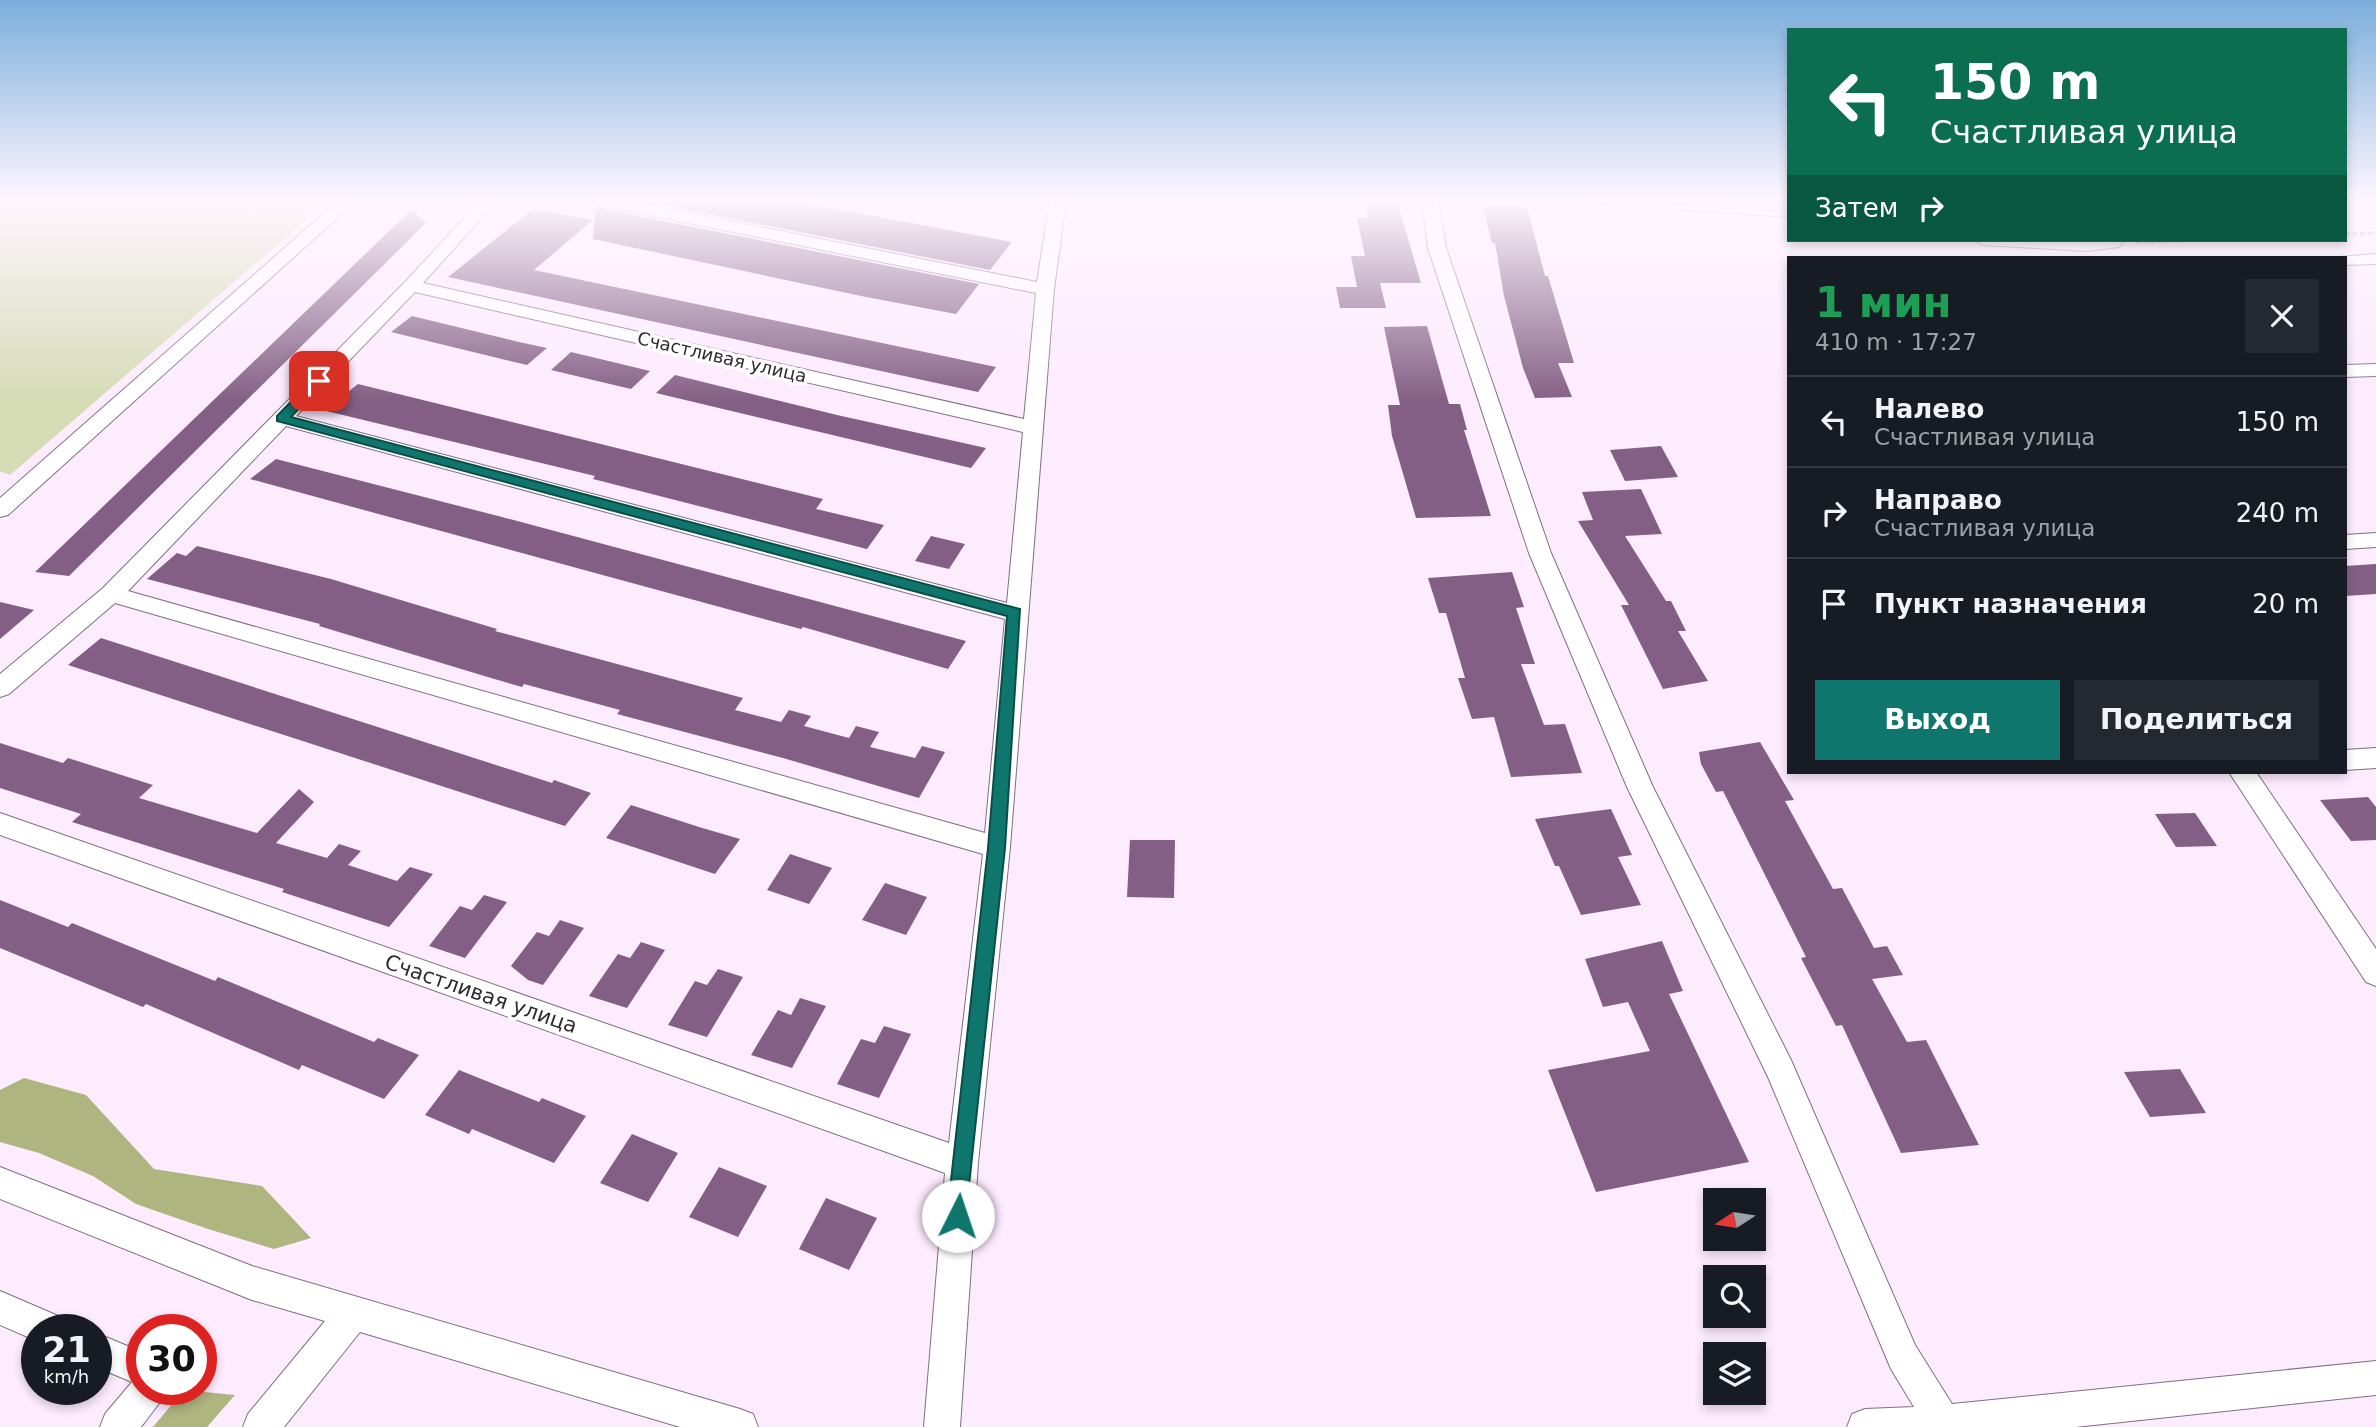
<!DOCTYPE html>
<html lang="ru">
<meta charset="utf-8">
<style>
body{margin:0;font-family:"DejaVu Sans",sans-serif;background:#242831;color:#f1f3f6;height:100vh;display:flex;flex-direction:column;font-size:26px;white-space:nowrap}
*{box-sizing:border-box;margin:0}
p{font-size:23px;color:#9ea1a6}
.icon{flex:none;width:38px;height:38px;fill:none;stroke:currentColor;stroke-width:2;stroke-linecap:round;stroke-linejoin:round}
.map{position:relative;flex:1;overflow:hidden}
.details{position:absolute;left:1787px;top:256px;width:560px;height:518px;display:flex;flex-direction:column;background:#171b24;border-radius:0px;box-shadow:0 4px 10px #0003}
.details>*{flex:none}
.banner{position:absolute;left:1787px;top:28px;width:560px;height:214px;border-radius:0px;box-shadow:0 4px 10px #0003;background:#0b6e4f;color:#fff;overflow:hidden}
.needle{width:46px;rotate:258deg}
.buttons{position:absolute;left:1703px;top:1188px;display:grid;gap:14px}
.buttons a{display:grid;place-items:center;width:63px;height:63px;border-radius:0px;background:#171b24;box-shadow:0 4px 10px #0003;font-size:35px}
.speed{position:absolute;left:21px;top:1314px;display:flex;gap:14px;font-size:35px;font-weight:700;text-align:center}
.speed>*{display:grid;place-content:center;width:91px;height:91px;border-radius:50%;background:#171b24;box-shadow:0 4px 10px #0003;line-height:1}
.speed small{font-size:18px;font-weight:400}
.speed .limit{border:10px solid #d22;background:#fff;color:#111}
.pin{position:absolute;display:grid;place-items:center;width:60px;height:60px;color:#fff;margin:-30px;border-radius:14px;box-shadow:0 4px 10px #0006}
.me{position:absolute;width:77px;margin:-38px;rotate:4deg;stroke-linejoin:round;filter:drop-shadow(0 0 5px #0008)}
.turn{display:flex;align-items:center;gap:24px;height:147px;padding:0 28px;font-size:32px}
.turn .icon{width:91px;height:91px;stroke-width:2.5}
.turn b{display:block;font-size:49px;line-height:60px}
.then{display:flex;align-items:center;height:66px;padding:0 28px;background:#0003;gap:14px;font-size:26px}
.round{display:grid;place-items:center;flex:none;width:74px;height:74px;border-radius:0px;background:#242831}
.summary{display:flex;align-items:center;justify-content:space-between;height:119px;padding:0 28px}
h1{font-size:42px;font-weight:600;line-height:52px;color:#1e9e55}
.cta{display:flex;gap:14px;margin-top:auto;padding:14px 28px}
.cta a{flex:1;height:80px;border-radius:0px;background:#0f766e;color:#fff;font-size:28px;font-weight:600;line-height:80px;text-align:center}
.cta a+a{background:#242831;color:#f1f3f6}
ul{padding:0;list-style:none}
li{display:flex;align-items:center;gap:21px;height:91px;padding:0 28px;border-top:2px solid #363941}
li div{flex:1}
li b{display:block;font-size:26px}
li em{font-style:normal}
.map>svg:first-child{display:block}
</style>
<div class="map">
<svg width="2376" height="1427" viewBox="0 0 2376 1427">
<rect width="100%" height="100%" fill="#fdebfe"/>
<path fill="#d5dbb5" d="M0,201H328L10,475L0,471Z"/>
<path fill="#aeb57f" d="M24,1078L86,1095L154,1169L262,1186L311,1238L274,1249L208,1229L136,1204L93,1176L39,1153L0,1142V1090Z
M184,1390L235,1395L207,1427H153Z"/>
<path fill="#845f85" d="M644,201H794L1012,242L990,270Z
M1365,201H1397L1421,283H1380L1386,308H1340L1336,287H1357L1351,256H1365L1357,218H1368Z
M596,204L603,209L979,284L956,314L861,296L593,239Z
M1483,207H1527L1545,276H1548L1574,363H1558L1572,397L1535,398L1523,368L1504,296L1495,243H1492Z
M412,209L426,223L69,576L35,572Z
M533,209L593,220L534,270L996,367L978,392L448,277Z
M412,316L519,342L547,348L527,365L391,332Z
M1427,326L1449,404H1460L1467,430H1464L1491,516L1416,518L1392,436L1388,405H1400L1384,327Z
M571,352L621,364L650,371L631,389L551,370Z
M675,375L837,415L986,448L971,468L656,393Z
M358,384L823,499L816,509L884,525L867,549L593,479L595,476L314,408L338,388L349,391Z
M1661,446L1678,477L1625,481L1610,450Z
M276,459L502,517L966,641L948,669L803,627L801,629L250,479Z
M1641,489L1662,534L1625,536L1666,601H1671L1686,631H1678L1708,681L1663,689L1621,605H1629L1578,521L1593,520L1582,492Z
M931,536L965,544L949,569L915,561Z
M197,546L331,579L497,629L495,631L743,698L735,710L781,722L789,710L811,716L804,726L849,738L856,726L879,732L870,747L915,758L922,746L945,752L919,798L783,758L617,714L620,710L524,684L522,687L491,678L319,626L320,624L147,579L177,553L186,556Z
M2376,564V594L2345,596V566Z
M1512,572L1524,607L1516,608L1535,664H1521L1544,725L1565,724L1582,773L1511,777L1494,717L1472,719L1458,678H1465L1446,613H1439L1428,578Z
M0,602L34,610L0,639Z
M101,638L552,783L554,780L591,793L565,826L68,665Z
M1760,742L1794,800L1785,801L1833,889L1842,888L1874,948L1887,946L1903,975L1872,979L1907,1042L1926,1040L1979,1145L1901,1153L1842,1025L1836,1026L1801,958L1806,957L1723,791L1716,792L1701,764L1699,752Z
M0,743L63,763L68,758L153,785L139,798L257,833L299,789L314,802L276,843L327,858L339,844L361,851L348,865L397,881L410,867L433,874L389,927L282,892L284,889L72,822L81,814L0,788Z
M2368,797L2376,807V840L2351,841L2320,800Z
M631,805L699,827L740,839L715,874L606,838Z
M1611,809L1632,855L1618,857L1641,905L1581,915L1559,866H1555L1535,819Z
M2195,813L2217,846L2176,847L2155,814Z
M1130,840H1175L1174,898L1127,897Z
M790,854L832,868L809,904L767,890Z
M885,883L927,897L906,935L862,920Z
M484,895L507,902L465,958L429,946L460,906L472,910Z
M0,900L68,927L72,923L215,981L218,977L374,1042L378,1038L419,1055L384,1099L302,1065L299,1070L146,1004L143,1007L0,948Z
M560,920L584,928L543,985L528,980L511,966L537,932L549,936Z
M1662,941L1683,991L1669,994L1749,1162L1596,1192L1548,1070L1650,1051L1628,1002L1603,1007L1585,959Z
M641,942L665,950L627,1008L589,996L618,954L630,958Z
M718,969L743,977L707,1037L668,1025L695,981L707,985Z
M800,998L826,1006L792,1068L751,1055L778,1010L791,1015Z
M884,1026L911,1034L879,1098L837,1084L861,1039L875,1043Z
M2180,1069L2206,1113L2150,1117L2124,1072Z
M459,1070L539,1102L542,1098L586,1116L554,1163L472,1129L469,1134L425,1115Z
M632,1134L678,1153L648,1202L600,1183Z
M719,1167L767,1186L738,1237L689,1217Z
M826,1198L877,1218L849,1270L799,1249Z"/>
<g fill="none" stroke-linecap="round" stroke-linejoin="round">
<defs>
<path id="service" d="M1584,201H1626L1788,212V217L1588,203Z"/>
<path id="minor" d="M338,201H356L8,515L0,517V498Z
M480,201H497L423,283L1024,419L1036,293L604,206L596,201H630L1037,282L1050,201H1066L1054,289L1010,847L978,1163L960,1427H924L945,1173L0,835V813L949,1143L983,854L115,603L9,694L0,697V674L103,588L405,282ZM415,292L1023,432L1007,603L296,416ZM286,426L1005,619L985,833L128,591Z
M1422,201H1438L1446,248L1551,553L1653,787L1791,1060L1915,1345L1952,1404L2376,1361V1395L2075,1427H1847L1852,1414L1865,1409L1914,1407L1891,1369L1768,1077L1627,787L1529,553L1428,248Z
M1974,240H2124L2119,247L2087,251L1983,245Z
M2376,254V264L2345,265V257H2338Z
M2376,364V376L2345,377V365Z
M2376,533V547L2345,549V535Z
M2376,748V768L2345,770V750Z
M2229,772H2256L2376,949V986L2366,982Z
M0,1167L252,1266L740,1409L753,1414L758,1427H680L360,1332L284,1427H243L248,1414L325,1321L252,1300L0,1199Z
M0,1291L63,1318L68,1330H37V1341L0,1325Z
M96,1333L142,1352V1390H165L160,1402L141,1427H100L105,1414L132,1382L96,1367Z"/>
</defs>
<use href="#service" stroke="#7f6f80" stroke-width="2"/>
<use href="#minor" stroke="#7f6f80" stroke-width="2"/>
<path stroke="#afa1b0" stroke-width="3.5" stroke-dasharray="5 2.5" stroke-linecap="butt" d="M2345,234L2376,233
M2136,242L2194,240"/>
<use href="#service" fill="#fff" fill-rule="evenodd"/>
<use href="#minor" fill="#fff" fill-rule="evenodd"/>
</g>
<linearGradient id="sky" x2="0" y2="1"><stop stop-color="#7baedc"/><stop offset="0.5" stop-color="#fef6ff"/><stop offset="1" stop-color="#fef6ff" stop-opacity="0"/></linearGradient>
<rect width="2376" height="401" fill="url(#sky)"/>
<path fill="#0f766e" stroke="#0a4d48" stroke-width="2" d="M314,378L325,381L291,417L1020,609L1005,848L965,1223L958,1227L950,1223L947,1216L988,848L1007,616L277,421V416Z"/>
<g text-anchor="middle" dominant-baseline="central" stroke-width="7" stroke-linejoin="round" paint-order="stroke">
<g font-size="18" fill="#302930" stroke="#fff">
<text transform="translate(722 357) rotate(13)">Счастливая улица</text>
</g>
<g font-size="21" fill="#302930" stroke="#fff">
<text transform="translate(481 994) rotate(19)">Счастливая улица</text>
</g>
</g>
</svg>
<div class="buttons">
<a><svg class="needle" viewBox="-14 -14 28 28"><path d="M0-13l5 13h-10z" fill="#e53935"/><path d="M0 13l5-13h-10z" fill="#9ea1a6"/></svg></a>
<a><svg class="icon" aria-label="search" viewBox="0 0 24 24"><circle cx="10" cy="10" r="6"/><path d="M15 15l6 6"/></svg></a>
<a><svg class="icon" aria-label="layers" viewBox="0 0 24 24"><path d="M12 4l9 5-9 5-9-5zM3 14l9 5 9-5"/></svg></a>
</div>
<div class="speed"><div>21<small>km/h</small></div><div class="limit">30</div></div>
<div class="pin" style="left:319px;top:381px;background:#d93025"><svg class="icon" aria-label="arrive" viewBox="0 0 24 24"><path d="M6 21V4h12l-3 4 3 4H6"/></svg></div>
<svg class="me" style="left:958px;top:1216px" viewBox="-20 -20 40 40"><circle r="19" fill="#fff"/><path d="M0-13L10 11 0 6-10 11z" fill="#0f766e"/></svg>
<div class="banner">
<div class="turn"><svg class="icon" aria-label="left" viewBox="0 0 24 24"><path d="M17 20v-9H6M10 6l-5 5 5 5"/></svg><div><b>150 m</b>Счастливая улица</div></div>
<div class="then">Затем<svg class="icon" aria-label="right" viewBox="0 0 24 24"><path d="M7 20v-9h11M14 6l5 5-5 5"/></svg></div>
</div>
<section class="details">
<div class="summary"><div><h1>1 мин</h1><p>410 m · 17:27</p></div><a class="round"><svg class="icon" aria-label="close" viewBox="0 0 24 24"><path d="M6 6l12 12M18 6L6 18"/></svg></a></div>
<ul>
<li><svg class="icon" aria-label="left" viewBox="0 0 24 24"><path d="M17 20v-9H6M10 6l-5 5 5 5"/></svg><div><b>Налево</b><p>Счастливая улица</p></div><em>150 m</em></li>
<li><svg class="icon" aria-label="right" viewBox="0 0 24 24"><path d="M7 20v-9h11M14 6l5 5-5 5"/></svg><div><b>Направо</b><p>Счастливая улица</p></div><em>240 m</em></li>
<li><svg class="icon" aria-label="arrive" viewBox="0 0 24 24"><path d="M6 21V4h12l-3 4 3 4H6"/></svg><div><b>Пункт назначения</b></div><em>20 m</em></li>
</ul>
<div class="cta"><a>Выход</a><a>Поделиться</a></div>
</section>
</div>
